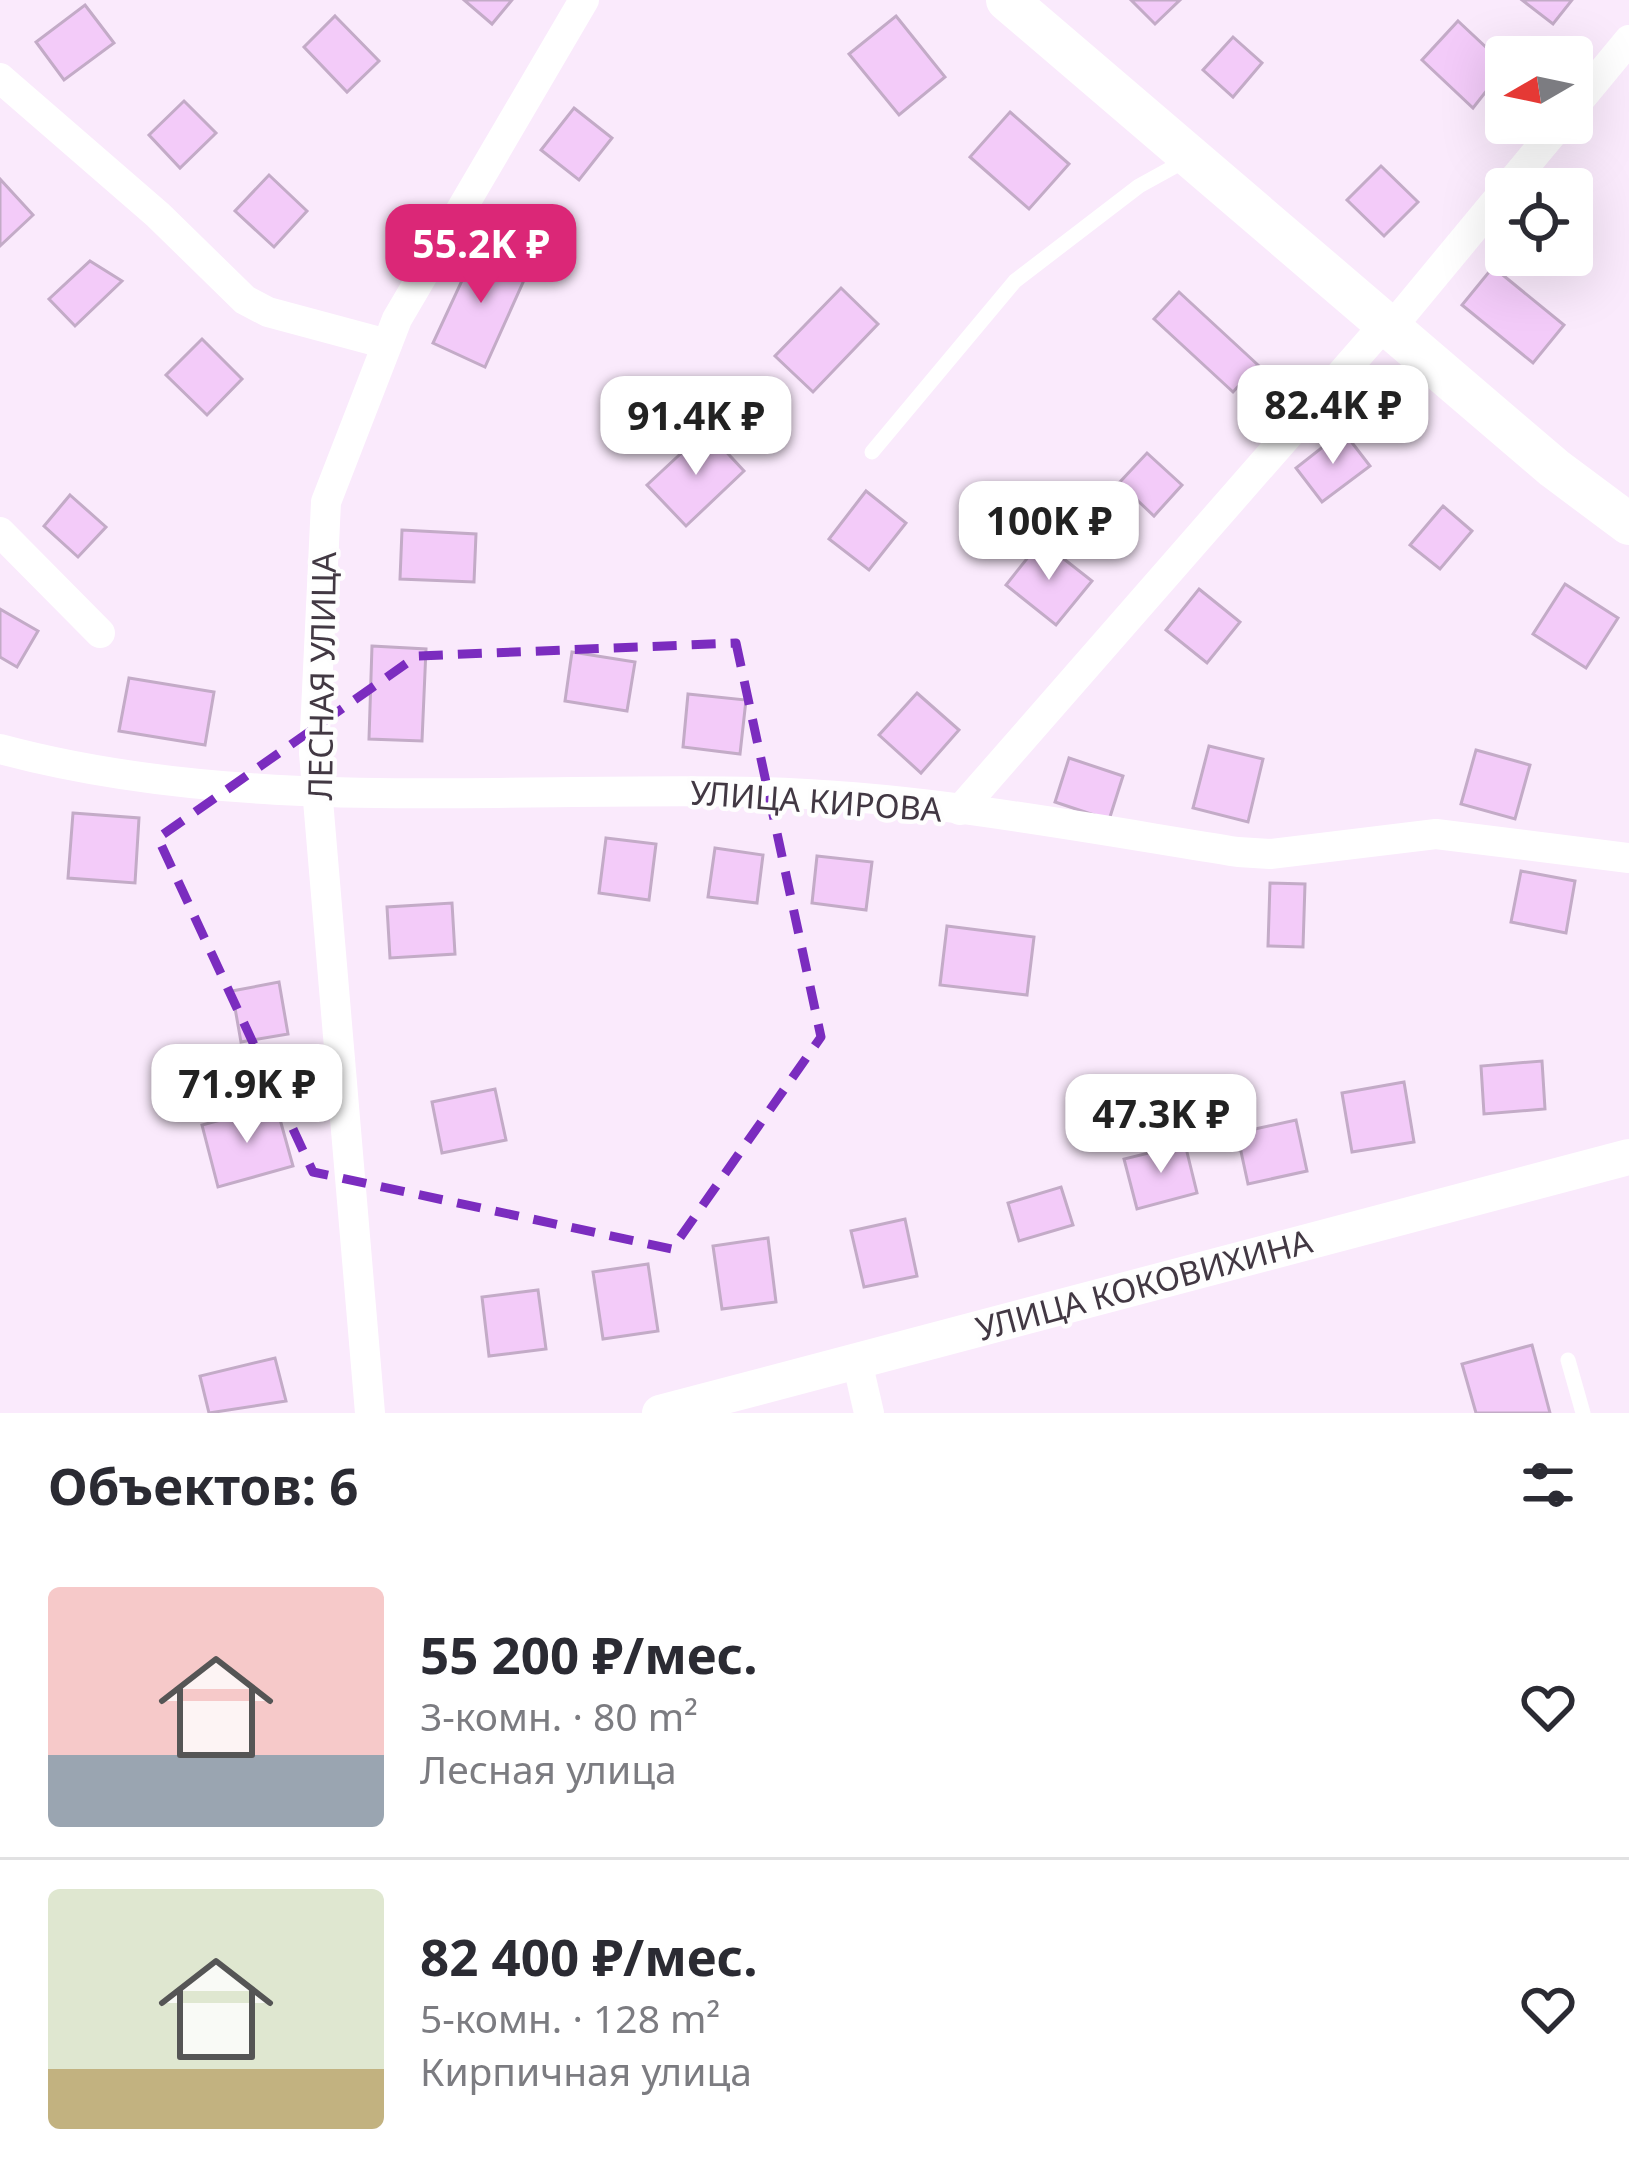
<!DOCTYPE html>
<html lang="ru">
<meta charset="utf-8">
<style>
body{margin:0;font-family:"Noto Sans",sans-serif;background:#f7f7f7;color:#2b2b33;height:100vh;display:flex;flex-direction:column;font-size:45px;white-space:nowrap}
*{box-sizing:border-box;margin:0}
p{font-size:39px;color:#7c7c81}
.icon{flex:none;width:66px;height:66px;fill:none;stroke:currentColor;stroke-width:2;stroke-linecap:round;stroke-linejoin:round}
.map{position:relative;height:1413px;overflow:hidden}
.panel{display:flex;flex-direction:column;background:#fff;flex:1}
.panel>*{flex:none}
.needle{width:78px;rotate:261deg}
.controls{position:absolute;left:1485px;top:36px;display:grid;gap:24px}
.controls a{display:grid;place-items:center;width:108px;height:108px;border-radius:12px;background:#fff;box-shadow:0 12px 48px #0002;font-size:60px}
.price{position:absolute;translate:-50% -102px;padding:0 27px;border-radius:24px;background:#fff;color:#222;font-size:39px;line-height:78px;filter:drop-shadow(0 3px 6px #0008)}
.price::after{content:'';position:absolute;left:50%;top:72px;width:36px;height:27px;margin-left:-18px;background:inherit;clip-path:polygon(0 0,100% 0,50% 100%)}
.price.current{background:#db2777;color:#fff}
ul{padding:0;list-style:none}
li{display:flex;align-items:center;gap:36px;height:300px;padding:0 48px}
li+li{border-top:3px solid #e1e1e2}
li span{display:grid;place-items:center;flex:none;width:336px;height:240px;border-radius:12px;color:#555}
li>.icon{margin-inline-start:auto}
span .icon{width:144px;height:144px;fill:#fffc;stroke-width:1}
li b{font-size:51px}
h2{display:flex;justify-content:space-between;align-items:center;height:144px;padding:0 48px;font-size:51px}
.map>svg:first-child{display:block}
.building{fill:#f3cbf9;stroke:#c3abc7;stroke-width:3}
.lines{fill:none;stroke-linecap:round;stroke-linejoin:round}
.service{stroke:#fff;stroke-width:15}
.minor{stroke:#fff;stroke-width:30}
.tertiary{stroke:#fff;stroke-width:36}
.secondary{stroke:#fff;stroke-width:42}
.marked{fill:none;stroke:#7b2cbf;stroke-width:9;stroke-dasharray:24 15;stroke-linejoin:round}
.labels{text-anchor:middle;stroke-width:9;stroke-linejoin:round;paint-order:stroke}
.street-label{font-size:33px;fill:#423843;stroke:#fefefe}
</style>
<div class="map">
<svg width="1629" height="1413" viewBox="0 0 1629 1413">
<rect width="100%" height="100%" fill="#faeafc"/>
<g class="building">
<path d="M464,0H512L492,24Z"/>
<path d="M1131,0H1180L1155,24Z"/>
<path d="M1522,0H1572L1553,24Z"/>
<path d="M85,5L114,43L64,80L36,42Z"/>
<path d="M335,16L379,61L347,92L304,47Z"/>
<path d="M896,16L945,77L899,115L849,54Z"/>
<path d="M1458,21L1506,66L1473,108L1422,60Z"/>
<path d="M1233,37L1262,63L1233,97L1203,70Z"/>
<path d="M184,101L216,133L180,168L149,135Z"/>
<path d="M574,108L612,138L579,180L541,150Z"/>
<path d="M1010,112L1069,164L1029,209L970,157Z"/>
<path d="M1381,166L1418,202L1384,236L1347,200Z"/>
<path d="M269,175L307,211L274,247L235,211Z"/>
<path d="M0,179L33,215L0,246Z"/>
<path d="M478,246L529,269L485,367L433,343Z"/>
<path d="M90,261L122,281L75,326L49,299Z"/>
<path d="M1493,267L1564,325L1533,363L1462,305Z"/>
<path d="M841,288L878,324L813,392L775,356Z"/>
<path d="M1179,292L1258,365L1233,392L1154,319Z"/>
<path d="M202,339L242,379L207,415L166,375Z"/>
<path d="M706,430L744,471L686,526L647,485Z"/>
<path d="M1343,431L1370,466L1322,502L1296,468Z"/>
<path d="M1147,453L1182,485L1154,516L1119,483Z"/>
<path d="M866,491L906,523L869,570L829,539Z"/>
<path d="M70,495L106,527L78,557L44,526Z"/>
<path d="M1443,506L1472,531L1440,569L1410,545Z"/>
<path d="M402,530L476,534L474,582L400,579Z"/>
<path d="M1041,541L1092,581L1056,625L1006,585Z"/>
<path d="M1565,584L1618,618L1586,668L1533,634Z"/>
<path d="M1199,589L1240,622L1207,663L1166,630Z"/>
<path d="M0,609L38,631L17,667L0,657Z"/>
<path d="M372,646L426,649L422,741L369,739Z"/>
<path d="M572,652L635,662L627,711L565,701Z"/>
<path d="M129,678L214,692L205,745L119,731Z"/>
<path d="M917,693L959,730L921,773L879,735Z"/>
<path d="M688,694L746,700L740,754L683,747Z"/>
<path d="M1209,746L1263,759L1248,822L1193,808Z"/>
<path d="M1476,750L1530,765L1515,819L1461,804Z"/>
<path d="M1069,758L1123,776L1109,820L1055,802Z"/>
<path d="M73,813L139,818L135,883L68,878Z"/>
<path d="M606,838L656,844L649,900L599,893Z"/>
<path d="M715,848L763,855L757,903L708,897Z"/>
<path d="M817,856L872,862L866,910L812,903Z"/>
<path d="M1521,871L1575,881L1566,933L1511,922Z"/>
<path d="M1270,883L1305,884L1303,947L1268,946Z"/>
<path d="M452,903L455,954L390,958L387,907Z"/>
<path d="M947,926L1034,937L1027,995L940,985Z"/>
<path d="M279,982L288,1034L241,1042L232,991Z"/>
<path d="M1542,1061L1545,1109L1484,1114L1481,1066Z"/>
<path d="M1404,1082L1414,1142L1352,1152L1342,1093Z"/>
<path d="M495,1089L506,1140L442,1153L432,1102Z"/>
<path d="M276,1105L293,1166L218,1187L202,1125Z"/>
<path d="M1296,1120L1307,1171L1248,1184L1237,1133Z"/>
<path d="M1185,1144L1197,1193L1137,1209L1124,1159Z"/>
<path d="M1061,1187L1073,1225L1019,1241L1008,1203Z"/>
<path d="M905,1219L917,1276L864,1287L851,1231Z"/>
<path d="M768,1238L776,1302L722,1309L713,1246Z"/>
<path d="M648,1264L658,1331L603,1339L593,1272Z"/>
<path d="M538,1290L546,1349L489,1356L482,1297Z"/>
<path d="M1532,1345L1550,1413H1476L1462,1364Z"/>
<path d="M275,1358L286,1401L209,1413L200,1376Z"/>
</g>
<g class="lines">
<g class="service">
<path d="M872,452L1015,281L1139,186L1188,159"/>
<path d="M1568,1360L1583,1413"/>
</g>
<g class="minor">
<path d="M0,78L158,215L245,300L268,312L387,344"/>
<path d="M1572,109L1629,40"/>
<path d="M1506,189L1561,123"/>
<path d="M1391,328L1506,189"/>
<path d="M0,532L100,633"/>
<path d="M0,749C245,815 509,786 760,792C921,796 1080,827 1238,852L1270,854L1436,834L1629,858"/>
<path d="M960,810L1386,323"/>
<path d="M857,1361L869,1413"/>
<path d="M370,1413L314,753L326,502L397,319L584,0"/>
</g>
<path class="tertiary" d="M660,1413L1629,1157"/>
<path class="secondary" d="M1007,0L1554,468L1629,524"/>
</g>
<path class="marked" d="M736,643L821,1037L672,1249L313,1172L158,838L417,656Z"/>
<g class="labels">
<g class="street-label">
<text transform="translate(322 676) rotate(-89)" y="12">ЛЕСНАЯ УЛИЦА</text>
<text transform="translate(816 801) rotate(4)" y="12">УЛИЦА КИРОВА</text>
<text transform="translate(1144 1285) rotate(-15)" y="12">УЛИЦА КОКОВИХИНА</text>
</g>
</g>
</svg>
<div class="controls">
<a><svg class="needle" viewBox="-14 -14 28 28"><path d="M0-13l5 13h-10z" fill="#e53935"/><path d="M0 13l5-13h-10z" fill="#7c7c81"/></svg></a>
<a><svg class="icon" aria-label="locate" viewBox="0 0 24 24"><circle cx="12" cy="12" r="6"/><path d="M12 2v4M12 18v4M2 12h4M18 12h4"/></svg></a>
</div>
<b class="price current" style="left:481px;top:306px">55.2K ₽</b>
<b class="price" style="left:1333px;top:467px">82.4K ₽</b>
<b class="price" style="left:696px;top:478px">91.4K ₽</b>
<b class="price" style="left:1049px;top:583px">100K ₽</b>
<b class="price" style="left:247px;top:1146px">71.9K ₽</b>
<b class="price" style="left:1161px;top:1176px">47.3K ₽</b>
</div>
<section class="panel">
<h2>Объектов: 6<svg class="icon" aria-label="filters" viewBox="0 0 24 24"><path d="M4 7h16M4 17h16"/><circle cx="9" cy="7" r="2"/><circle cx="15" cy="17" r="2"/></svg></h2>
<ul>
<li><span style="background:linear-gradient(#f6c9c9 70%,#9aa5b1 0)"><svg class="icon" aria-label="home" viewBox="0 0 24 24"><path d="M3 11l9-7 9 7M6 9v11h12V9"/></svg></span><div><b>55 200 ₽/мес.</b><p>3-комн. · 80 m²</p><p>Лесная улица</p></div><svg class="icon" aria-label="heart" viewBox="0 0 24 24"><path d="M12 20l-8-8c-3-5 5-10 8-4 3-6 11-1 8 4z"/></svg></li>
<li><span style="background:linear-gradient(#dfe7d0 75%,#c2b280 0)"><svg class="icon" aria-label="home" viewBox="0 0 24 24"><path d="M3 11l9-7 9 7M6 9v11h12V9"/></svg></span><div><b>82 400 ₽/мес.</b><p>5-комн. · 128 m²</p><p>Кирпичная улица</p></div><svg class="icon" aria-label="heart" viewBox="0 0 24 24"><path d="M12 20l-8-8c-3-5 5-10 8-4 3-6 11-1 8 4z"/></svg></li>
</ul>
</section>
